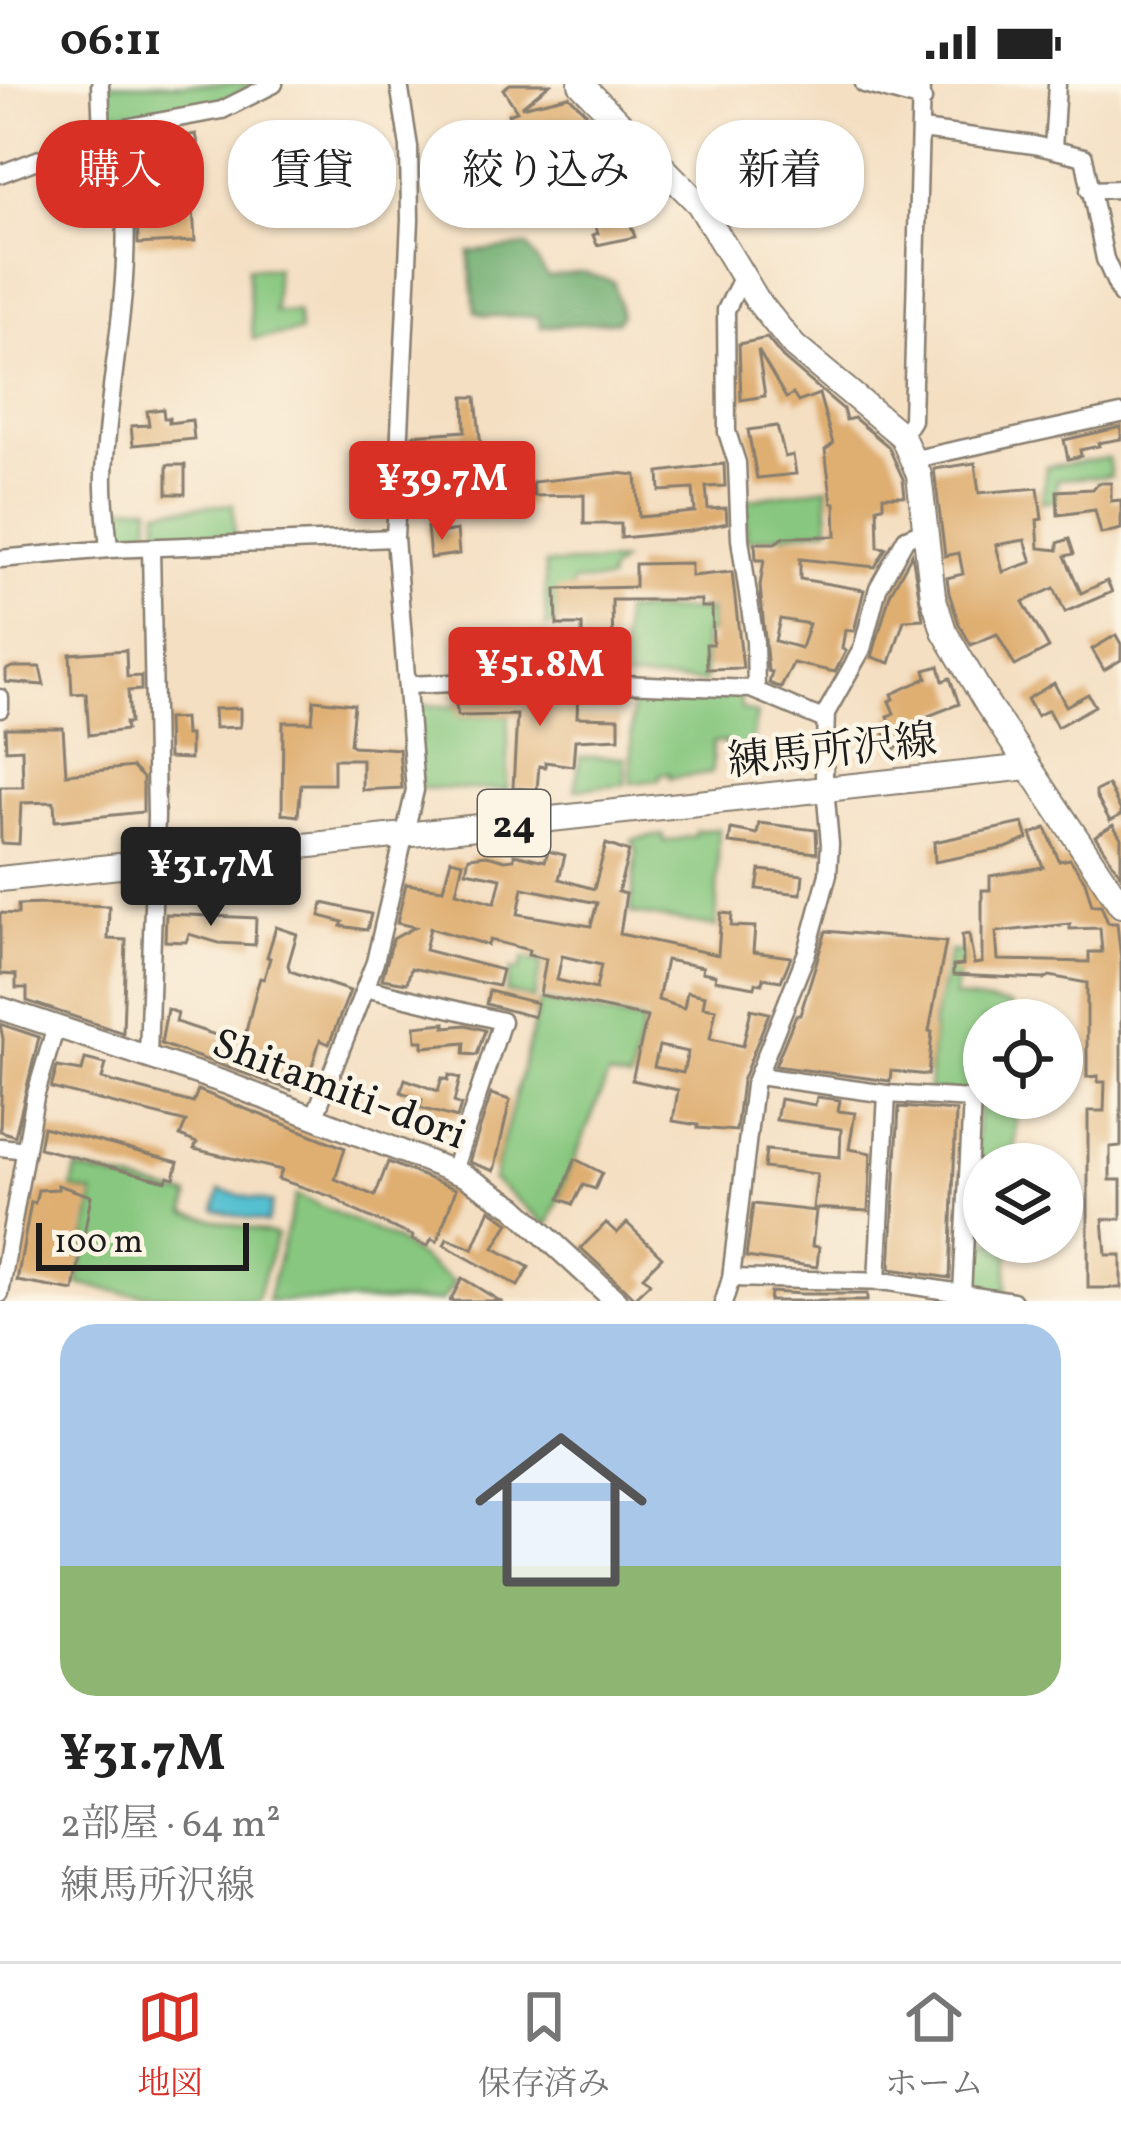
<!DOCTYPE html>
<html lang="ja">
<meta charset="utf-8">
<style>
body{margin:0;font-family:Vollkorn,"Noto Serif JP",serif;background:#f6f6f6;color:#222;height:100vh;display:flex;flex-direction:column;font-size:45px;white-space:nowrap}
*{box-sizing:border-box;margin:0}
p{font-size:39px;color:#767676}
.icon{flex:none;width:66px;height:66px;fill:none;stroke:currentColor;stroke-width:2;stroke-linecap:round;stroke-linejoin:round}
.map{position:relative;height:1217px;overflow:hidden}
.panel{display:flex;flex-direction:column;background:#fff;flex:1}
.panel>*{flex:none}
.top-card{position:absolute;left:36px;top:36px;width:1050px;height:108px;display:flex;gap:24px}
.fabs{position:absolute;left:963px;top:915px;display:grid;gap:24px}
.fabs a{display:grid;place-items:center;width:120px;height:120px;border-radius:50%;background:#fff;box-shadow:0 3px 9px #0004;font-size:60px}
.scale{position:absolute;left:36px;bottom:30px;width:213px;box-sizing:border-box;padding-left:12px;border:6px solid #1c1c1c;border-top:0;font-size:33px;line-height:42px;white-space:nowrap;color:#1c1c1c;-webkit-text-stroke:9px #fcf5e5;paint-order:stroke}
.price{position:absolute;translate:-50% -102px;padding:0 27px;border-radius:12px;background:#d93025;color:#fff;font-size:39px;line-height:78px;filter:drop-shadow(0 3px 6px #0008)}
.price::after{content:'';position:absolute;left:50%;top:72px;width:36px;height:27px;margin-left:-18px;background:inherit;clip-path:polygon(0 0,100% 0,50% 100%)}
.price.active{background:#222;color:#fff}
ul{padding:0;list-style:none}
li{display:grid;align-content:center;gap:24px;height:636px;padding:0 60px}
li+li{border-top:3px solid #e0e0e0}
li span{display:grid;place-items:center;height:372px;border-radius:36px;color:#555}
li>.icon{margin-inline-start:auto}
span .icon{width:216px;height:216px;fill:#fffc;stroke-width:1}
li b{font-size:51px}
.pill{padding:0 42px;border-radius:48px;background:#fff;box-shadow:0 3px 9px #0004;font-size:42px;line-height:108px}
.pill.active{background:#d93025;color:#fff}
.status{display:flex;justify-content:space-between;align-items:center;height:84px;padding:0 60px;background:#fff;direction:ltr}
.status svg{height:33px;fill:currentColor}
.dock{display:flex;justify-content:space-around;align-items:center;height:168px;border-top:3px solid #e0e0e0;background:#fff;font-size:33px;color:#767676}
.dock a{display:grid;justify-items:center;gap:6px}
.dock .active{color:#d93025}
.map>svg:first-child{display:block}
.green{fill:#87c77f;stroke:#52724e;stroke-width:3}
.forest{fill:#6dac6e;stroke:#446445;stroke-width:3}
.water{fill:#55c0d0;stroke:#386e76;stroke-width:3}
.building{fill:#dfaf72;fill-rule:evenodd}
.lines{fill:none;stroke-linecap:round;stroke-linejoin:round}
.minor-casing{stroke:#887e6f;stroke-width:21}
.tertiary-casing{stroke:#887e6f;stroke-width:26}
.primary-casing{stroke:#887e6f;stroke-width:28}
.minor{stroke:#fff;stroke-width:16}
.tertiary{stroke:#fff;stroke-width:21}
.primary{stroke:#fff;stroke-width:24}
.labels{text-anchor:middle;stroke-width:9;stroke-linejoin:round;paint-order:stroke}
.shield{fill:#fcf5e5;stroke:#5f5d58;stroke-width:3}
.shield-label{font-size:39px;font-weight:bold;fill:#1c1c1c}
.street-label{font-size:42px;fill:#1c1c1c;stroke:#fcf5e5}
</style>
<div class="status"><b>06:11</b><svg viewBox="0 0 49 12"><path d="M0 12V9h3v3zM5 12V6h3v6zM10 12V3h3v9zM15 12V0h3v12zM26 1h20v11H26zM47 4h2v5h-2z"/></svg></div>
<div class="map">
<svg width="1121" height="1217" viewBox="0 0 1121 1217">
<rect width="100%" height="100%" fill="#fcf5e5"/>
<filter id="ink" filterUnits="userSpaceOnUse"><feTurbulence type="fractalNoise" baseFrequency=".00833" numOctaves="2"/><feDisplacementMap in="SourceGraphic" scale="24" xChannelSelector="R" yChannelSelector="G"/><feConvolveMatrix kernelMatrix="1 2 1 2 8 2 1 2 1" color-interpolation-filters="sRGB"/></filter>
<filter id="wash" filterUnits="userSpaceOnUse"><feTurbulence type="fractalNoise" baseFrequency=".004" numOctaves="4" result="noise"/><feDisplacementMap in="SourceGraphic" scale="48" xChannelSelector="R" yChannelSelector="G"/><feGaussianBlur stdDeviation="2.7" result="paint"/><feColorMatrix in="noise" values="0 0 0 0 0 0 0 0 0 0 0 0 0 0 0 0 0 1.4 0 .05"/><feComposite in="paint" operator="in"/></filter>
<g filter="url(#wash)">
<rect width="100%" height="100%" fill="#f4dfc2"/>
<g class="green">
<path d="M107,0H255L220,20L107,38Z"/>
<path d="M247,184H276L275,228H297L300,248L253,255Z"/>
<path d="M1108,374L1111,392L1057,395L1056,417L1042,418L1046,383Z"/>
<path d="M827,403L829,444L746,456L745,416Z"/>
<path d="M233,420L235,454L158,457V426Z"/>
<path d="M114,422H150L149,458L115,457Z"/>
<path d="M621,478L609,490V497L573,498L572,505L556,508L557,541L546,542L545,480Z"/>
<path d="M710,526L711,549L704,550L705,598L621,595L623,527Z"/>
<path d="M632,609L740,612L741,625L757,630L750,666L725,664V658H713L712,689L670,694L669,689L660,690L659,696L631,699Z"/>
<path d="M413,620L458,623L459,632L509,631L507,706L419,704Z"/>
<path d="M580,673H625V700L575,705Z"/>
<path d="M719,745L716,843L631,829L637,766L632,756L663,751L664,758L694,752L695,747Z"/>
<path d="M950,867L964,869L954,913L1011,921V936H984V1014H1018L1014,1080H984V1158H1009L1006,1209L968,1203L979,1011L929,1007L933,937Z"/>
<path d="M523,874L542,878L534,915L506,908L511,885L520,886Z"/>
<path d="M540,917L643,938L630,997L608,992L548,1142L493,1096Z"/>
<path d="M76,1085L189,1112L186,1129L277,1151L256,1216L124,1209L78,1200L94,1110L72,1104Z"/>
<path d="M296,1111L394,1155L454,1199L442,1217H267Z"/>
</g>
<path class="forest" d="M527,162L548,193L583,188L614,198L621,231L617,237L541,243L538,232H485L475,227L469,168Z"/>
<path class="water" d="M220,1106L272,1119L267,1139L215,1126Z"/>
<g id="blocks">
<g class="building">
<path d="M510,0H550L521,23L569,12L604,47L577,53L572,37L514,50L508,30L517,27L503,5Z"/>
<path d="M196,50L202,79L133,91L126,63Z"/>
<path d="M192,107L195,157L138,160L137,110Z"/>
<path d="M604,115L608,133L626,127L635,153L597,161L593,151L598,149L589,119Z"/>
<path d="M767,254L783,274L843,325L846,336L854,334L888,362L903,395L905,412H883V422L877,423L878,463L886,464L875,483L800,475V495L864,506L854,547L845,546L842,565L846,567L835,588L793,579L781,604L769,599L772,588L768,587L760,502L764,476H756L755,459H775L784,453L836,452L835,419H832L825,366L833,360L819,310L798,318L793,310L786,314L758,266L765,312L741,316L739,260ZM780,535L809,540L801,564L775,557Z"/>
<path d="M464,313H476L485,405L530,402L531,421L506,423L505,414L438,421L434,366H413V351L465,347Z"/>
<path d="M163,325L164,334H169V339L192,336L194,355L133,361L131,342L149,341L147,327Z"/>
<path d="M777,342L785,373L793,371L796,390L757,394L748,346Z"/>
<path d="M1121,343V355L1098,359L1099,362L1080,366L1081,372L1068,375L1064,356Z"/>
<path d="M975,379L979,409L1038,404L1042,435L1037,436L1039,464L1058,466V459L1069,455L1074,470L1065,472L1081,509L1107,497L1112,508L1065,528L1054,504L1023,518L1049,564L1015,582L997,550L971,561L959,540L949,509L947,494L963,490L959,469L945,472L934,385ZM1025,456L1032,478L1003,488L996,461Z"/>
<path d="M724,380L725,402L706,403L708,425L726,424L727,439L690,447L621,454V440H584V411L534,412L533,398L617,389L636,391L639,433L695,428L693,405L660,407L659,388Z"/>
<rect x="167" y="381" width="18" height="29"/>
<path d="M1098,399H1111V417L1121,416V445L1101,450L1095,426L1058,431L1057,407L1093,405Z"/>
<path d="M438,442L439,449L457,446L459,470L430,474L427,443Z"/>
<path d="M912,470L923,535L904,536L890,579L872,573L890,510Z"/>
<path d="M691,479V492L732,488L743,584L707,585L706,560H713L712,523H701V516H612L613,573H582V541H557L556,505L635,503V480Z"/>
<path d="M529,548H547L548,584H527Z"/>
<path d="M1116,551L1121,560V576L1104,586L1092,565Z"/>
<path d="M126,566L127,593L141,592V606L128,607L130,639H125L126,646L89,651L86,609L72,610L70,570Z"/>
<path d="M939,582L943,597L950,594L959,620L915,637L922,654L891,666L883,645L892,642L888,632L894,629L889,617L894,615L892,610L927,594L925,586Z"/>
<path d="M12,583H40L44,601L6,598V586Z"/>
<path d="M1054,599L1066,622L1088,610L1095,622L1057,643L1048,626L1037,632L1027,615Z"/>
<path d="M519,609L578,611L577,633L619,634V654L575,656L573,682L545,678V683L539,682L537,706L513,704L517,631L458,632L454,612Z"/>
<path d="M314,616L354,620L350,660L353,662L399,665L402,704L362,706V675H334V700H301L298,732L282,730L283,638H312Z"/>
<path d="M240,624V643L215,644L214,625Z"/>
<path d="M184,634L185,651H190V675L168,674L167,635Z"/>
<path d="M5,644H63L66,690L132,683L143,694V728L55,737L54,718L21,719L19,760L1,759L0,703H23L22,665L6,666Z"/>
<path d="M1108,701L1121,727V731L1110,737L1096,712V707Z"/>
<path d="M759,739L816,746L817,769L729,759L731,745L757,750Z"/>
<path d="M1023,739L1028,755L1006,764L935,778L934,758Z"/>
<path d="M1113,741L1121,754V791L1095,752Z"/>
<path d="M1046,744L1059,777L1070,775L1085,797L1092,821H1101L1108,839H1117L1121,876V1062L1110,1063V1096H1121V1135H1103L1106,1171H1121V1204H1088V1027H1104L1105,998H1098V992L1087,993V899L1050,892L1044,895L953,891V882L963,881L962,851L969,850L974,880L982,879V806H990V792L1043,783L1031,750ZM1070,840V845L1100,844L1102,868H1089V878L998,876L996,848Z"/>
<path d="M606,760L629,768L618,808L626,810L620,850L718,871L721,829L732,830L731,842L755,843L753,868L791,873L781,897L763,894L762,900L756,899L755,903L715,896L716,891L702,888L703,883L666,876L658,916L684,924L687,908L705,912L703,923L716,925L710,955L743,962L751,925L769,929L742,997L736,1047L698,1044V1041L673,1037L678,1006L632,996L647,933L540,911L546,875L528,871L529,866L490,856L488,861L430,844L425,866L502,886L498,902L411,884L407,899L382,895L393,855L415,843L397,839L406,800L443,805L451,775L463,778L456,808L495,819L501,794L466,787L469,773L487,771L505,776L514,775V770L545,777L548,767L565,771L559,795L594,805ZM523,804L597,819L591,842L518,830ZM562,872L601,881L596,905L557,896ZM659,962L688,968L683,989L654,983Z"/>
<path d="M760,786L803,791L801,810L757,805Z"/>
<path d="M323,819L371,830L367,846L341,842L343,838L320,832Z"/>
<path d="M44,820L109,822L108,855L126,856L123,949L27,917V904H16V891L0,890V829L18,830V821Z"/>
<path d="M166,830L256,834L255,861L219,859L189,850L186,858L165,857Z"/>
<path d="M276,843L297,850L288,881L290,887L350,907L329,960L320,956L309,992L297,989L291,1006L161,960L167,925L178,929L176,938L243,960L256,907L260,894L264,895L270,874L267,873Z"/>
<path d="M826,847L946,858L929,947L932,948L928,991L891,987L890,997L775,982L796,931H800Z"/>
<path d="M489,907L537,919L534,933L486,920Z"/>
<path d="M445,939V943L466,941L485,946L477,971L464,970L465,959L423,963V957H416L415,942Z"/>
<path d="M0,940L39,953L15,1052L0,1047L3,955Z"/>
<path d="M85,975L106,980L102,995L193,1019L198,1006L345,1064L335,1095L375,1112L388,1078L456,1105L437,1158L432,1155L427,1162L412,1156L413,1152L353,1126L333,1113L278,1095L282,1086L194,1065L197,1059L180,1052L186,1038L51,1004L57,983L82,987Z"/>
<path d="M449,991L460,994L454,1018L461,1021L457,1034L420,1024L422,1016L401,1008L405,995L438,1007L442,994L448,996Z"/>
<path d="M491,1010L510,1016L494,1087L469,1078Z"/>
<path d="M817,1013L840,1016L838,1027L855,1029L849,1065L871,1069L868,1127L813,1124L817,1090L764,1084L766,1066L840,1073L841,1045L776,1036L780,1015L815,1021Z"/>
<path d="M899,1023L956,1027L950,1194L890,1185Z"/>
<path d="M43,1043L178,1078L174,1094L168,1092L166,1097L39,1064Z"/>
<path d="M575,1075L602,1089L595,1105L583,1101L573,1120L560,1115Z"/>
<path d="M58,1101L91,1112L74,1207L17,1197L31,1118L35,1119L38,1106L58,1105Z"/>
<path d="M753,1120L816,1127L812,1162L819,1163L817,1183L746,1173Z"/>
<path d="M490,1125L509,1139L494,1164L529,1183L518,1202L444,1161L447,1155L473,1165Z"/>
<path d="M606,1139L617,1149L627,1139L662,1173L643,1192L650,1199L634,1214L581,1164Z"/>
<path d="M462,1194L500,1217H450Z"/>
<path d="M770,1208L802,1210H867V1217H769Z"/>
</g>
</g>
</g>
<g filter="url(#ink)">
<use href="#blocks" fill-opacity="0" stroke="#887e6f" stroke-width="3"/>
<g class="lines">
<g class="minor-casing">
<g id="minor">
<path d="M100,0L102,51"/>
<path d="M864,0L923,16"/>
<path d="M922,46L1034,61L1084,73L1105,175L1121,211"/>
<path d="M108,49C113,69 122,91 124,112C132,206 108,297 104,390C103,415 107,440 109,465"/>
<path d="M1053,65L1057,0"/>
<path d="M0,90L119,45L222,26L274,0"/>
<path d="M1089,106L1121,105"/>
<path d="M743,192L726,226L727,348L737,379L740,455L755,558L756,606"/>
<path d="M902,352L912,336L921,0"/>
<path d="M915,375L1121,330"/>
<path d="M0,475L109,465L395,454"/>
<path d="M408,601L519,596L751,605L825,636"/>
<path d="M0,614V625"/>
<path d="M365,904L502,937L453,1087"/>
<path d="M148,972L156,732L151,464"/>
<path d="M758,992L887,1010L877,1197"/>
<path d="M887,1010L972,1015L962,1209"/>
<path d="M314,1034L375,878L415,706L395,454L410,136L409,63L399,0"/>
<path d="M0,1063L26,1066"/>
<path d="M731,1194L889,1198L1013,1217"/>
<path d="M0,1210L35,1013L56,942"/>
<path d="M724,1217L731,1194L754,1001L807,868L828,790L830,760L824,692L826,629L862,565L878,504L906,454L925,446"/>
</g>
</g>
<g class="tertiary-casing">
<path id="tertiary" d="M0,924L226,999L465,1092L514,1123L616,1217"/>
</g>
<g class="primary-casing">
<g id="primary">
<path d="M581,0L699,120L757,216L794,262L902,352L919,391L933,512L944,547L987,620L1121,821"/>
<path d="M0,795L1028,683"/>
</g>
</g>
<use href="#minor" class="minor"/>
<use href="#tertiary" class="tertiary"/>
<use href="#primary" class="primary"/>
</g>
</g>
<g class="labels">
<rect class="shield" x="478" y="706" width="72" height="66" rx="9"/>
<g class="shield-label">
<text x="514" y="753">24</text>
</g>
<g class="street-label">
<text transform="translate(832 665) rotate(-6)" y="15">練馬所沢線</text>
<text transform="translate(340 1003) rotate(21)" y="15">Shitamiti-dori</text>
</g>
</g>
</svg>
<div class="fabs">
<a><svg class="icon" aria-label="locate" viewBox="0 0 24 24"><circle cx="12" cy="12" r="6"/><path d="M12 2v4M12 18v4M2 12h4M18 12h4"/></svg></a>
<a><svg class="icon" aria-label="layers" viewBox="0 0 24 24"><path d="M12 4l9 5-9 5-9-5zM3 14l9 5 9-5"/></svg></a>
</div>
<div class="scale">100 m</div>
<b class="price" style="left:442px;top:459px">¥39.7M</b>
<b class="price" style="left:540px;top:645px">¥51.8M</b>
<b class="price active" style="left:211px;top:845px">¥31.7M</b>
<div class="top-card">
<a class="pill active">購入</a>
<a class="pill">賃貸</a>
<a class="pill">絞り込み</a>
<a class="pill">新着</a>
</div>
</div>
<section class="panel">
<ul>
<li><span style="background:linear-gradient(#a9c7e8 65%,#8fb573 0)"><svg class="icon" aria-label="home" viewBox="0 0 24 24"><path d="M3 11l9-7 9 7M6 9v11h12V9"/></svg></span><div><b>¥31.7M</b><p>2部屋 · 64 m²</p><p>練馬所沢線</p></div></li>
</ul>
</section>
<nav class="dock">
<a class="active"><svg class="icon" aria-label="map" viewBox="0 0 24 24"><path d="M3 6l6-2 6 2 6-2v14l-6 2-6-2-6 2zM9 4v14M15 6v14"/></svg>地図</a>
<a><svg class="icon" aria-label="saved" viewBox="0 0 24 24"><path d="M7 4h10v16l-5-4-5 4z"/></svg>保存済み</a>
<a><svg class="icon" aria-label="home" viewBox="0 0 24 24"><path d="M3 11l9-7 9 7M6 9v11h12V9"/></svg>ホーム</a>
</nav>
